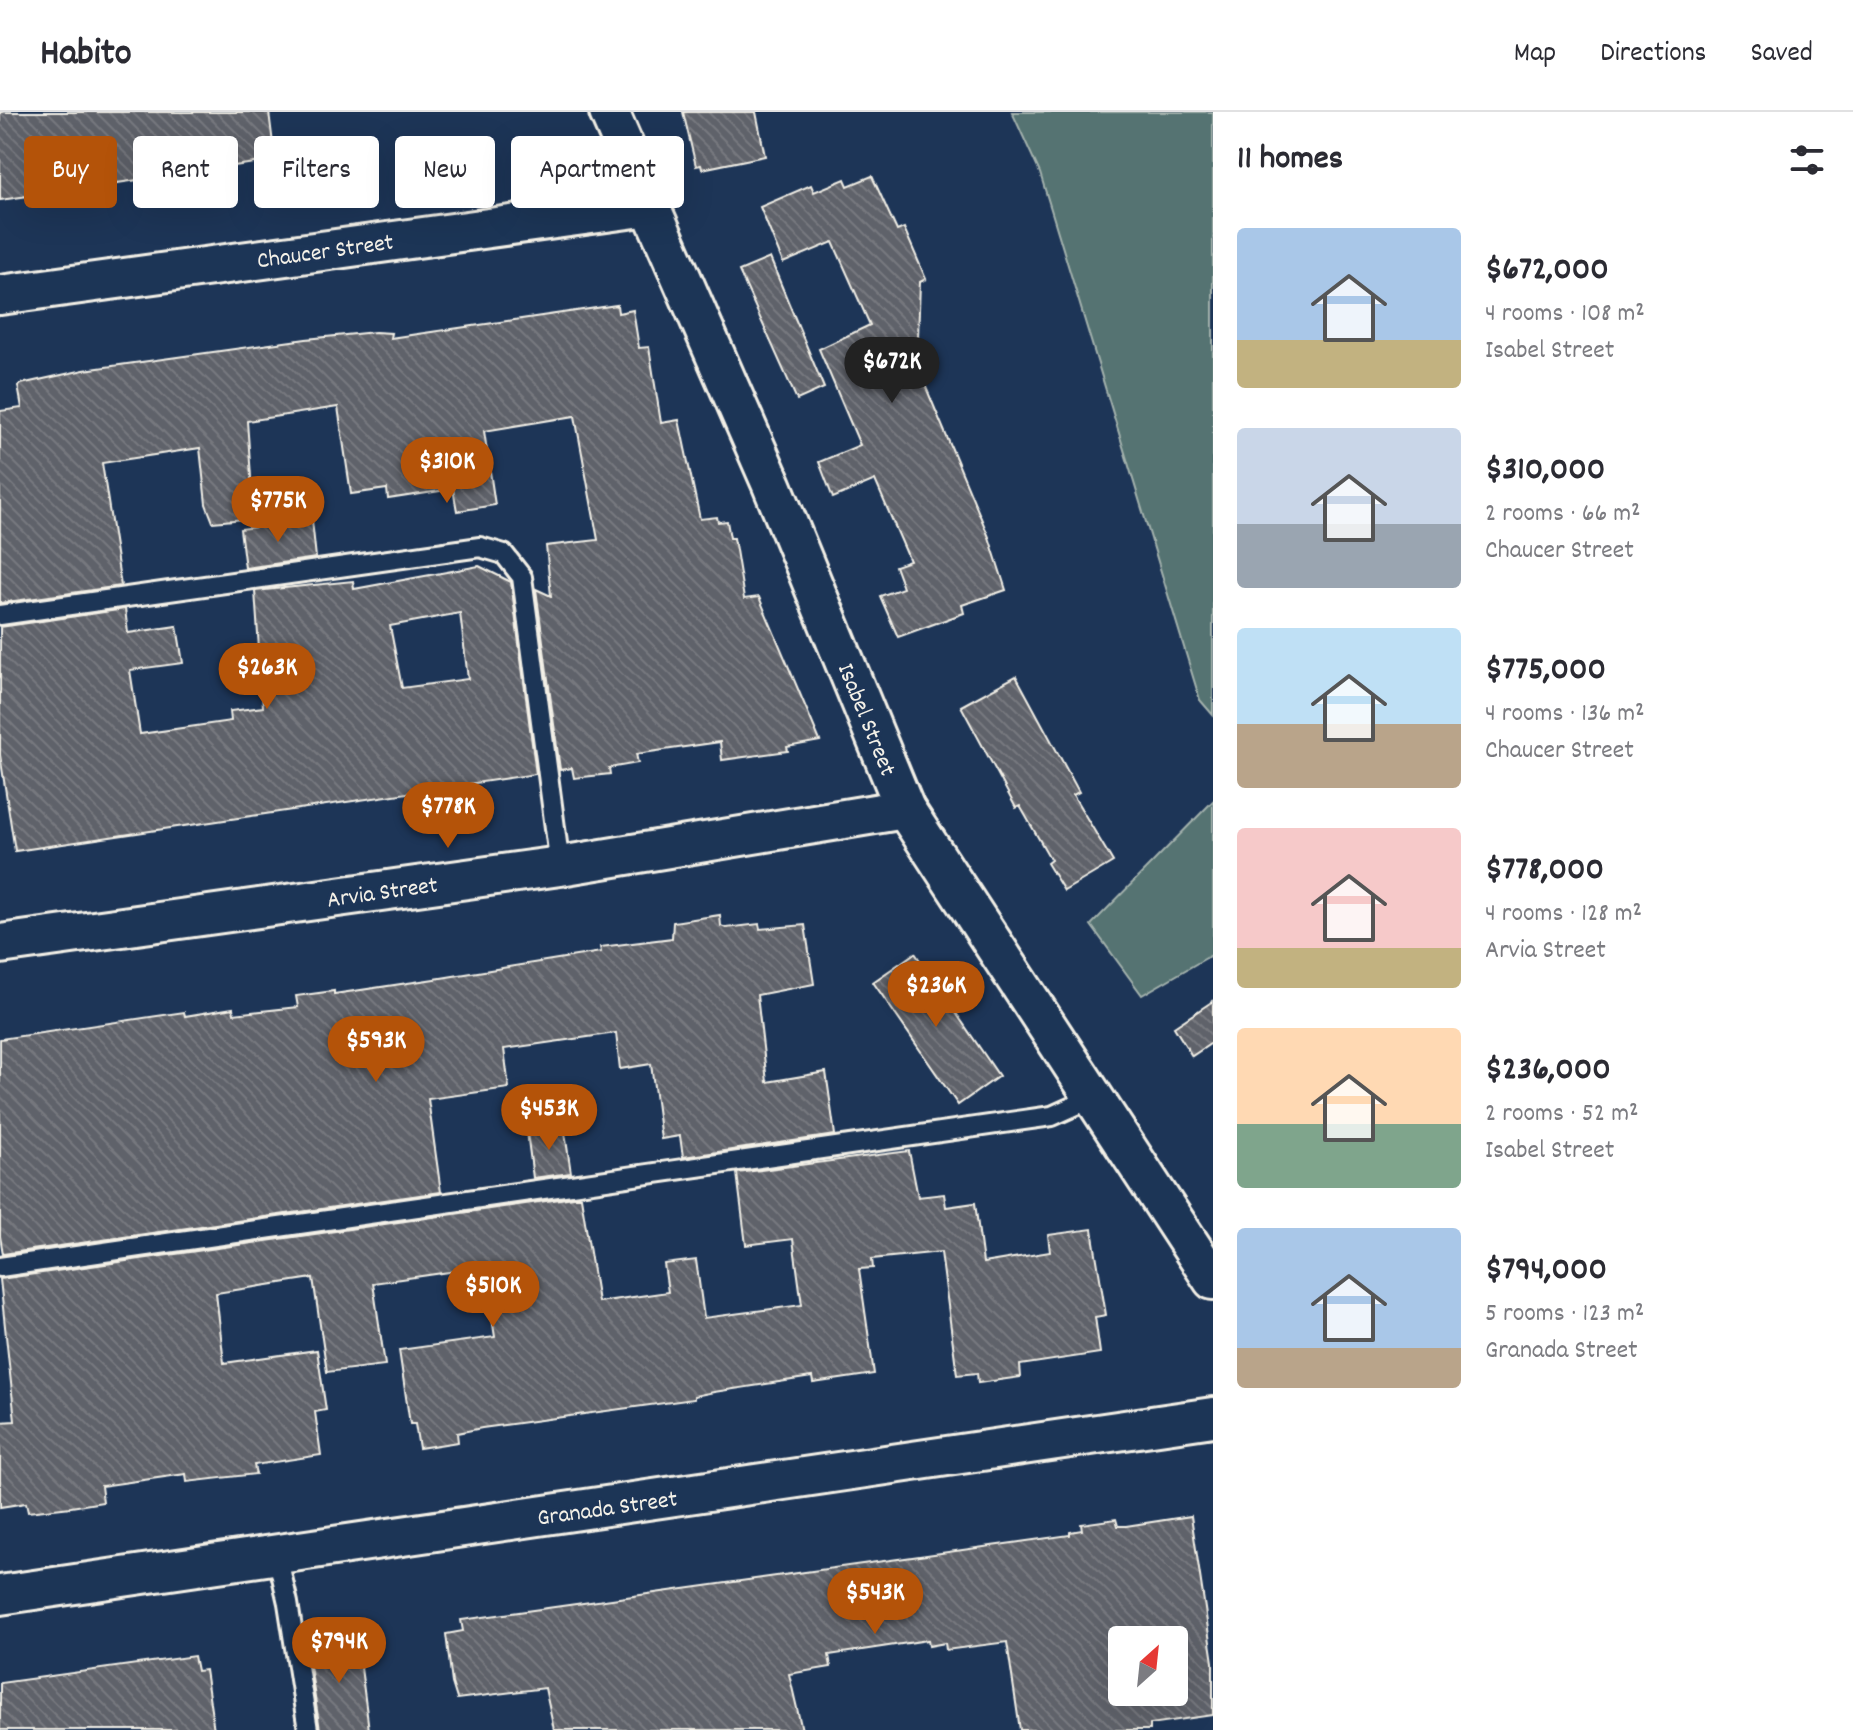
<!DOCTYPE html>
<meta charset="utf-8">
<style>
body{margin:0;font-family:Dekko,sans-serif;background:#f2f2f3;color:#2b2b33;height:100vh;display:flex;flex-direction:column;font-size:30px;white-space:nowrap}
*{box-sizing:border-box;margin:0}
p{font-size:26px;color:#7c7c81}
.icon{flex:none;width:44px;height:44px;fill:none;stroke:currentColor;stroke-width:2;stroke-linecap:round;stroke-linejoin:round}
.map{position:relative;flex:1;overflow:hidden}
.panel{display:flex;flex-direction:column;background:#fff;width:640px}
.panel>*{flex:none}
.top-card{position:absolute;left:24px;top:24px;width:760px;height:72px;display:flex;gap:16px}
.needle{width:52px;rotate:27deg}
.controls{position:absolute;left:1108px;top:1514px;display:grid;gap:16px}
.controls a{display:grid;place-items:center;width:80px;height:80px;border-radius:8px;background:#fff;box-shadow:0 8px 32px #0002;font-size:40px}
.price{position:absolute;translate:-50% -68px;padding:0 18px;border-radius:28px;background:#b45309;color:#fff;font-size:26px;line-height:52px;filter:drop-shadow(0 2px 4px #0008)}
.price::after{content:'';position:absolute;left:50%;top:48px;width:24px;height:18px;margin-left:-12px;background:inherit;clip-path:polygon(0 0,100% 0,50% 100%)}
.price.selected{background:#222;color:#fff}
ul{padding:0;list-style:none}
li{display:flex;align-items:center;gap:24px;height:200px;padding:0 24px}
li span{display:grid;place-items:center;flex:none;width:224px;height:160px;border-radius:8px;color:#555}
li>.icon{margin-inline-start:auto}
span .icon{width:96px;height:96px;fill:#fffc;stroke-width:1}
li b{font-size:34px}
h2{display:flex;justify-content:space-between;align-items:center;height:96px;padding:0 24px;font-size:34px}
.tag{padding:0 28px;border-radius:8px;background:#fff;box-shadow:0 8px 32px #0002;font-size:28px;line-height:72px}
.tag.selected{background:#b45309;color:#fff}
header{display:flex;align-items:center;gap:48px;box-sizing:border-box;height:112px;padding:0 40px;background:#fff;border-bottom:2px solid #e1e1e2}
header strong{font-size:38px}
nav{display:flex;gap:44px;margin-inline-start:auto;font-size:28px}
main{display:flex;flex:1;min-height:0}
.map>svg:first-child{display:block}
.grass{fill:#547372;stroke:#a4b2ad;stroke-width:2}
.building{fill:url(#building-back-hatch);stroke:#f4f1e8;stroke-width:2;fill-rule:evenodd}
.lines{fill:none;stroke-linecap:round;stroke-linejoin:round}
.service-casing{stroke:#f4f1e8;stroke-width:24}
.minor-casing{stroke:#f4f1e8;stroke-width:44}
.service{stroke:#1d3557;stroke-width:18}
.minor{stroke:#1d3557;stroke-width:38}
.labels{text-anchor:middle;stroke-width:6;stroke-linejoin:round;paint-order:stroke}
.street-label{font-size:24px;fill:#f4f1e8;stroke:#1d3557}
</style>
<header>
<strong>Habito</strong>
<nav><a>Map</a><a>Directions</a><a>Saved</a></nav>
</header>
<main>
<div class="map">
<svg width="1213" height="1618" viewBox="0 0 1213 1618">
<defs>
<pattern id="building-back-hatch" width="6" height="6" patternUnits="userSpaceOnUse" patternTransform="scale(2)"><rect width="6" height="6" fill="#5f626a"/><path d="M-1 5l2 2M0 0l6 6M5-1l2 2" fill="none" stroke="#77797f"/></pattern>
</defs>
<rect width="100%" height="100%" fill="#1d3557"/>
<filter id="ink" filterUnits="userSpaceOnUse"><feTurbulence type="fractalNoise" baseFrequency=".0125" numOctaves="2"/><feDisplacementMap in="SourceGraphic" scale="16" xChannelSelector="R" yChannelSelector="G"/><feConvolveMatrix kernelMatrix="1 2 1 2 8 2 1 2 1" color-interpolation-filters="sRGB"/></filter>
<g filter="url(#ink)">
<g class="grass">
<path d="M1012,0H1213V603L1200,588L1040,61Z"/>
<path d="M1213,689V842L1142,883L1091,813Z"/>
</g>
<g class="building">
<path d="M0,0H269L275,48L0,88Z"/>
<path d="M683,0H756L765,44L702,57L701,53L696,54Z"/>
<path d="M872,64L897,119L904,116L926,167L920,170L917,254L989,425L1006,478L962,493L964,501L898,525L880,484L903,476L895,454L910,449L875,368L833,386L819,350L860,333L819,237L870,213L833,130L783,151L760,95L811,73L814,80L845,67L848,74Z"/>
<path d="M770,146L824,276L797,288L739,159Z"/>
<path d="M617,193L618,201L633,198L639,236L649,235L661,311L679,308L700,407L717,405L718,410L727,409L730,426H734L744,487L759,485L820,629L787,635L788,639L722,648L720,630L636,642L638,651L609,656L610,662L574,666L572,656L560,658L536,477L551,484L546,434L598,428L575,304L484,319L495,393L457,399L453,377L388,387L387,377L351,382L338,295L247,309L254,406L213,410L206,392L200,336L102,351L121,474L0,491V299L22,296L18,274L21,272L84,258L306,227L375,220L391,221L390,226Z"/>
<path d="M312,408L316,446L245,456L240,417Z"/>
<path d="M479,454L511,470L536,662L15,739L0,643V515L125,497L128,521L177,514L183,551L130,558L140,622L231,609L230,599L263,595L255,479L353,469L354,477ZM460,501L468,567L402,576L390,514Z"/>
<path d="M1016,564L1079,680L1073,683L1113,750L1064,779L1047,751L1051,748L1020,694L1016,696L961,594Z"/>
<path d="M720,803L721,814L726,816L759,812L760,817L805,813L814,872L757,883L767,970L826,960L835,1023L683,1045L680,1024L661,1027L651,952L620,957L616,921L504,937L509,976L428,987L441,1080L3,1142L0,1124V927L184,900L185,904L233,896L234,902L298,895L296,884L334,879V882L441,866L601,840L600,835L672,826L673,810Z"/>
<path d="M915,841L999,964L958,993L873,870Z"/>
<path d="M1213,889V930L1192,944L1174,915Z"/>
<path d="M564,1014L571,1061L533,1066L527,1020Z"/>
<path d="M909,1039L918,1085L944,1082L946,1095L975,1091L983,1151L1050,1140L1048,1123L1092,1117L1106,1203L1095,1205L1100,1241L1020,1253L1021,1265L978,1271L977,1261L957,1263L941,1140L872,1147L873,1156L859,1157L874,1262L813,1271L812,1265L714,1280L694,1284V1287L482,1316L457,1321L458,1330L419,1336L415,1312H410L399,1238L495,1225L484,1155L373,1171L385,1253L327,1260L313,1166L216,1181L224,1251L317,1238L326,1298L315,1300L321,1343L254,1353L256,1362L187,1370L186,1362L101,1374L103,1390L71,1395L28,1400L26,1391L0,1395V1310L15,1309L0,1167L574,1085H581L598,1190L668,1180L664,1152L696,1148L704,1206L802,1193L793,1127L746,1133L737,1061Z"/>
<path d="M1191,1404L1213,1550V1603L1150,1612V1618H1020L1007,1530L946,1538L945,1531L929,1534L928,1528L829,1543L831,1555L789,1562L802,1618H554L545,1576L457,1587L452,1571L446,1522L463,1519L461,1508L1070,1423V1420L1082,1418L1081,1412L1116,1407L1118,1414H1126ZM1122,1528H1174V1580H1122Z"/>
<path d="M357,1524L369,1618H320L307,1534Z"/>
<path d="M194,1544L197,1559L205,1558L214,1618H0V1571Z"/>
</g>
<g class="lines">
<g class="service-casing">
<g id="service">
<path d="M0,503L480,435L504,442L522,465L560,754"/>
<path d="M0,1155L1052,1004L1092,986"/>
<path d="M277,1443L288,1491L308,1618"/>
</g>
</g>
<g class="minor-casing">
<g id="minor">
<path d="M609,0L772,373L905,697L1213,1168"/>
<path d="M0,183L650,94"/>
<path d="M0,832L560,754L905,697"/>
<path d="M0,1483L1213,1305"/>
</g>
</g>
<use href="#service" class="service"/>
<use href="#minor" class="minor"/>
</g>
</g>
<g class="labels">
<g class="street-label">
<text transform="translate(325 138) rotate(-8)" y="8">Chaucer Street</text>
<text transform="translate(868 607) rotate(68)" y="8">Isabel Street</text>
<text transform="translate(382 779) rotate(-8)" y="8">Arvia Street</text>
<text transform="translate(607 1395) rotate(-8)" y="8">Granada Street</text>
</g>
</g>
</svg>
<div class="controls">
<a><svg class="needle" viewBox="-14 -14 28 28"><path d="M0-13l5 13h-10z" fill="#e53935"/><path d="M0 13l5-13h-10z" fill="#7c7c81"/></svg></a>
</div>
<b class="price selected" style="left:892px;top:293px">$672K</b>
<b class="price" style="left:447px;top:393px">$310K</b>
<b class="price" style="left:278px;top:432px">$775K</b>
<b class="price" style="left:267px;top:599px">$263K</b>
<b class="price" style="left:448px;top:738px">$778K</b>
<b class="price" style="left:936px;top:917px">$236K</b>
<b class="price" style="left:376px;top:972px">$593K</b>
<b class="price" style="left:549px;top:1040px">$453K</b>
<b class="price" style="left:493px;top:1217px">$510K</b>
<b class="price" style="left:875px;top:1524px">$543K</b>
<b class="price" style="left:339px;top:1573px">$794K</b>
<div class="top-card">
<a class="tag selected">Buy</a>
<a class="tag">Rent</a>
<a class="tag">Filters</a>
<a class="tag">New</a>
<a class="tag">Apartment</a>
</div>
</div>
<section class="panel">
<h2>11 homes<svg class="icon" aria-label="filters" viewBox="0 0 24 24"><path d="M4 7h16M4 17h16"/><circle cx="9" cy="7" r="2"/><circle cx="15" cy="17" r="2"/></svg></h2>
<ul>
<li><span style="background:linear-gradient(#a9c7e8 70%,#c2b280 0)"><svg class="icon" aria-label="home" viewBox="0 0 24 24"><path d="M3 11l9-7 9 7M6 9v11h12V9"/></svg></span><div><b>$672,000</b><p>4 rooms · 108 m²</p><p>Isabel Street</p></div></li>
<li><span style="background:linear-gradient(#c9d6e8 60%,#9aa5b1 0)"><svg class="icon" aria-label="home" viewBox="0 0 24 24"><path d="M3 11l9-7 9 7M6 9v11h12V9"/></svg></span><div><b>$310,000</b><p>2 rooms · 66 m²</p><p>Chaucer Street</p></div></li>
<li><span style="background:linear-gradient(#bfe0f5 60%,#b9a48a 0)"><svg class="icon" aria-label="home" viewBox="0 0 24 24"><path d="M3 11l9-7 9 7M6 9v11h12V9"/></svg></span><div><b>$775,000</b><p>4 rooms · 136 m²</p><p>Chaucer Street</p></div></li>
<li><span style="background:linear-gradient(#f6c9c9 75%,#c2b280 0)"><svg class="icon" aria-label="home" viewBox="0 0 24 24"><path d="M3 11l9-7 9 7M6 9v11h12V9"/></svg></span><div><b>$778,000</b><p>4 rooms · 128 m²</p><p>Arvia Street</p></div></li>
<li><span style="background:linear-gradient(#ffd9b3 60%,#7fa58c 0)"><svg class="icon" aria-label="home" viewBox="0 0 24 24"><path d="M3 11l9-7 9 7M6 9v11h12V9"/></svg></span><div><b>$236,000</b><p>2 rooms · 52 m²</p><p>Isabel Street</p></div></li>
<li><span style="background:linear-gradient(#a9c7e8 75%,#b9a48a 0)"><svg class="icon" aria-label="home" viewBox="0 0 24 24"><path d="M3 11l9-7 9 7M6 9v11h12V9"/></svg></span><div><b>$794,000</b><p>5 rooms · 123 m²</p><p>Granada Street</p></div></li>
</ul>
</section>
</main>
